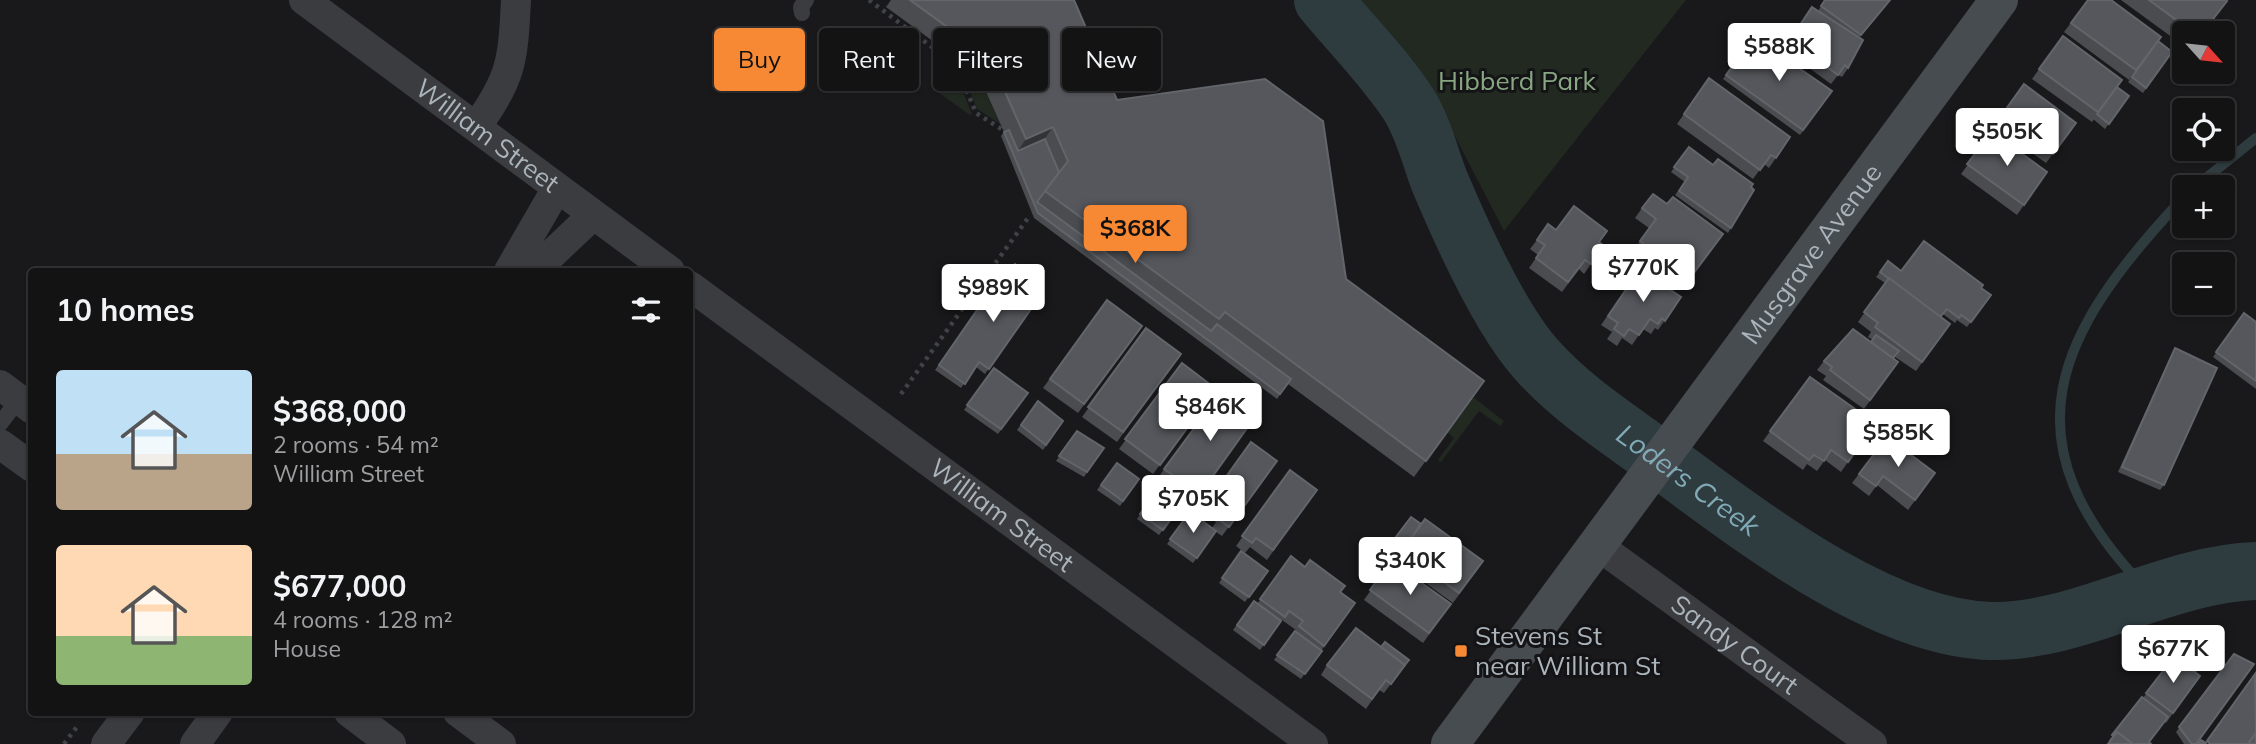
<!DOCTYPE html>
<meta charset="utf-8">
<style>
body{margin:0;font-family:Mulish,sans-serif;background:#202022;color:#f1f3f6;height:100vh;display:flex;flex-direction:column;font-size:26px;white-space:nowrap}
*{box-sizing:border-box;margin:0}
p{font-size:23px;color:#9d9ea0}
.icon{flex:none;width:38px;height:38px;fill:none;stroke:currentColor;stroke-width:2;stroke-linecap:round;stroke-linejoin:round}
.map{position:relative;flex:1;overflow:hidden}
.side{position:absolute;left:28px;top:268px;width:665px;height:448px;display:flex;flex-direction:column;background:#131314;border-radius:7px;box-shadow:0 2px 5px #0004,0 0 0 2px #323234}
.side>*{flex:none}
.hud{position:absolute;left:714px;top:28px;width:665px;height:63px;display:flex;gap:14px}
.needle{width:46px;rotate:117deg}
.tools{position:absolute;left:2172px;top:21px;display:grid;gap:14px}
.tools a{display:grid;place-items:center;width:63px;height:63px;border-radius:7px;background:#131314;box-shadow:0 2px 5px #0004,0 0 0 2px #323234;font-size:35px}
.price{position:absolute;translate:-50% -60px;padding:0 16px;border-radius:7px;background:#fff;color:#222;font-size:23px;line-height:46px;filter:drop-shadow(0 2px 4px #0008)}
.price::after{content:'';position:absolute;left:50%;top:42px;width:21px;height:16px;margin-left:-10px;background:inherit;clip-path:polygon(0 0,100% 0,50% 100%)}
.price.on{background:#f78934;color:#111}
ul{padding:0;list-style:none}
li{display:flex;align-items:center;gap:21px;height:175px;padding:0 28px}
li span{display:grid;place-items:center;flex:none;width:196px;height:140px;border-radius:7px;color:#555}
li>.icon{margin-inline-start:auto}
span .icon{width:84px;height:84px;fill:#fffc;stroke-width:1}
li b{font-size:30px}
h2{display:flex;justify-content:space-between;align-items:center;height:84px;padding:0 28px;font-size:30px}
.pill{padding:0 24px;border-radius:7px;background:#131314;box-shadow:0 2px 5px #0004,0 0 0 2px #323234;font-size:24px;line-height:63px}
.pill.on{background:#f78934;color:#111}
.map>svg:first-child{display:block}
.green{fill:#212920}
.lines{fill:none;stroke-linecap:round;stroke-linejoin:round}
.stream{stroke:#2e3c40;stroke-width:10}
.river{stroke:#2e3c40;stroke-width:58}
.path{stroke:#3f4347;stroke-width:4.5;stroke-dasharray:3.5 5;stroke-linecap:butt}
.service{stroke:#3a3c40;stroke-width:16}
.minor{stroke:#3a3c40;stroke-width:30}
.secondary{stroke:#474c50;stroke-width:38}
.wall{fill:#4a4c50}
.shaded-wall{fill:#323336}
.building{fill:#55575c;stroke:#62656a;stroke-width:2}
.poi-dot{fill:#f78934;stroke:#141416;stroke-width:2.5}
.labels{text-anchor:middle;stroke-width:6;stroke-linejoin:round;paint-order:stroke}
.park-label{font-size:26px;fill:#88a681;stroke:#141416}
.street-label{font-size:26px;fill:#abb3bb;stroke:#141416}
.poi-label{font-size:26px;fill:#abb3bb;stroke:#141416;text-anchor:start}
.water-label{font-size:28px;font-style:italic;fill:#81aab6;stroke:#141416}
</style>
<div class="map">
<svg width="2256" height="744" viewBox="0 0 2256 744">
<rect width="100%" height="100%" fill="#19191b"/>
<g class="green">
<path d="M1350,0H1686L1504,231L1434,96Z"/>
<path d="M956,57L978,74L1000,124L977,109Z"/>
<path d="M953,67L972,114L970,115L935,90Z"/>
<path d="M1473,397L1504,421L1500,426L1479,411L1441,462L1438,460L1454,438L1447,432Z"/>
</g>
<g class="lines">
<g class="stream">
<path d="M2195,187L2256,138"/>
<path d="M2149,592C2000,441 2056,333 2184,197"/>
</g>
<path class="river" id="s1" d="M1323,0C1350,33 1386,69 1409,105C1423,127 1430,156 1439,180C1460,230 1500,319 1536,359C1571,399 1619,429 1661,460C1748,524 1881,629 1992,631C2080,632 2166,574 2256,571"/>
<g class="path">
<path d="M869,0L956,65L976,113L1003,130"/>
<path d="M901,394L1028,218"/>
<path d="M64,744L79,724"/>
</g>
<g class="service">
<path d="M802,13L801,7L806,0"/>
<path d="M0,424L19,399"/>
</g>
<g class="minor">
<path id="s2" d="M304,0L670,271"/>
<path d="M476,127C512,78 513,60 516,0"/>
<path d="M509,271L557,188"/>
<path d="M534,271L593,215"/>
<path id="s3" d="M690,286L1313,744"/>
<path d="M0,385L32,409"/>
<path d="M0,444L32,467"/>
<path id="s4" d="M1597,545L1872,744"/>
<path d="M349,712L391,744"/>
<path d="M458,712L501,744"/>
<path d="M106,744L130,712"/>
<path d="M195,744L218,712"/>
</g>
<path class="secondary" id="s5" d="M1450,744L1999,0"/>
</g>
<g class="wall">
<path d="M891,0H1074L1117,100L1346,279L1484,381L1414,477L1288,384L1277,399L1034,218L1001,136L1004,132L978,74L886,7Z"/>
<path d="M1825,0H1890L1859,38L1848,68L1842,77L1838,75L1831,84L1790,54L1792,51L1785,46L1812,7L1818,11Z"/>
<path d="M2088,0L2158,41L2172,52L2143,93L2128,82L2146,57L2129,80L2064,32Z"/>
<path d="M2121,0H2225L2217,14L2203,33H2184V46Z"/>
<path d="M2063,36L2117,87L2129,96L2105,129L2093,119L2095,118L2092,122L2032,79Z"/>
<path d="M1754,37L1832,91L1800,135L1723,79Z"/>
<path d="M1709,78L1790,137L1769,168L1764,164L1753,179L1677,124Z"/>
<path d="M2024,84L2076,123L2046,163L1994,126Z"/>
<path d="M1992,132L2047,172L2017,215L1961,174Z"/>
<path d="M1689,147L1713,165L1731,228L1728,233L1675,195L1685,182L1671,172Z"/>
<path d="M1667,204L1717,243L1683,287L1634,250L1649,228L1635,218L1642,208Z"/>
<path d="M1556,230L1599,242L1604,246L1584,274L1579,269L1562,292L1529,268L1538,255L1530,249L1537,240Z"/>
<path d="M1640,269L1681,297L1658,330L1655,328L1651,334L1643,329L1632,345L1622,338L1617,346L1607,339L1612,332L1601,325Z"/>
<path d="M1901,271L1981,288L1991,295L1967,327L1957,320L1955,323L1943,314L1941,317L1950,324L1916,371L1895,357L1894,359L1898,362L1864,409L1823,380L1826,376L1817,370L1824,361L1871,342L1873,340L1868,337L1871,332L1858,322L1885,283L1876,277L1880,272Z"/>
<path d="M1002,274L1038,299L985,374L976,367L961,388L935,370Z"/>
<path d="M1107,300L1142,326L1078,413L1043,388Z"/>
<path d="M2244,313L2256,322V389L2213,357Z"/>
<path d="M1146,328L1181,354L1117,442L1082,417Z"/>
<path d="M2175,348L2164,485L2160,490L2118,472L2172,353Z"/>
<path d="M1182,363L1216,389L1153,474L1119,449Z"/>
<path d="M994,368L1028,393L998,434L964,410Z"/>
<path d="M1810,377L1872,428L1841,472L1825,460L1817,471L1807,464L1803,470L1763,441Z"/>
<path d="M1221,392L1255,417L1193,503L1157,479Z"/>
<path d="M1038,401L1063,421L1043,450L1017,430Z"/>
<path d="M1077,431L1104,448L1084,477L1056,461Z"/>
<path d="M1887,437L1935,473L1908,510L1877,485L1869,496L1852,483Z"/>
<path d="M1251,442L1277,461L1222,536L1216,532L1193,563L1167,544L1190,512L1212,528L1216,522L1201,512Z"/>
<path d="M1117,463L1139,479L1120,506L1097,490Z"/>
<path d="M1290,470L1317,490L1267,560L1250,547L1245,553L1236,546Z"/>
<path d="M1156,492L1179,508L1159,535L1137,519Z"/>
<path d="M1411,517L1483,561L1453,603L1395,561L1411,539L1396,559L1386,551Z"/>
<path d="M1241,551L1268,571L1245,602L1219,583Z"/>
<path d="M1291,556L1355,603L1301,679L1274,660L1296,630L1282,620L1260,650L1233,630L1254,601L1257,604Z"/>
<path d="M1391,561L1451,604L1423,643L1364,600Z"/>
<path d="M2192,627L2198,659L2195,673L2200,676L2166,723L2165,722L2110,741L2109,740L2143,698L2174,657L2175,658L2180,652L2176,649Z"/>
<path d="M1381,647L1409,660L1384,693L1379,690L1366,709L1321,675L1327,665Z"/>
<path d="M2234,654L2196,744H2184L2176,732Z"/>
</g>
<path class="shaded-wall" d="M1053,127L1041,144L1014,156L1026,139Z"/>
<g class="building">
<path d="M910,0H1074L1117,100L1265,79L1323,121L1346,279L1484,381L1426,461L1225,312L1219,319L1045,191L1068,161L1053,127L1026,139L990,58Z"/>
<path d="M1825,0H1890L1861,35L1821,6Z"/>
<path d="M2088,0H2111L2161,37L2136,70L2071,23Z"/>
<path d="M2149,0H2225L2227,1L2202,33H2194Z"/>
<path d="M1812,7L1863,40L1848,68L1845,65L1838,75L1797,45L1799,42L1792,37Z"/>
<path d="M2063,36L2122,80L2098,112L2039,69Z"/>
<path d="M1754,37L1832,91L1803,130L1726,75Z"/>
<path d="M2158,41L2172,52L2146,88L2132,77Z"/>
<path d="M1709,78L1790,137L1776,158L1771,155L1760,170L1684,114Z"/>
<path d="M2024,84L2076,123L2053,154L2001,116Z"/>
<path d="M2117,87L2129,96L2109,124L2097,114Z"/>
<path d="M1009,130L1018,151L1045,139L1059,172L1037,202L1211,331L1217,324L1291,379L1280,394L1038,213L1004,132Z"/>
<path d="M1992,132L2047,172L2024,205L1967,164Z"/>
<path d="M1689,147L1713,165L1718,159L1753,184L1751,187L1754,190L1731,228L1679,191L1688,177L1674,167Z"/>
<path d="M1653,194L1667,204L1673,197L1723,234L1690,278L1640,241L1656,219L1642,208Z"/>
<path d="M1574,206L1607,231L1599,242L1604,246L1591,264L1585,260L1568,282L1536,258L1545,245L1537,240L1548,224L1556,230Z"/>
<path d="M1924,241L1983,285L1981,288L1991,295L1971,322L1961,315L1959,318L1947,309L1940,317L1880,272L1888,261L1901,271Z"/>
<path d="M1015,264L1042,283L1033,295L1038,299L989,369L979,362L965,384L939,365L1002,274L1006,277Z"/>
<path d="M1640,269L1681,297L1665,321L1662,318L1658,324L1650,319L1639,335L1629,329L1624,336L1614,329L1618,323L1608,316Z"/>
<path d="M1889,278L1950,324L1922,362L1875,327L1878,323L1864,312Z"/>
<path d="M1107,300L1142,326L1084,404L1050,379Z"/>
<path d="M2244,313L2256,322V381L2216,352Z"/>
<path d="M1146,328L1181,354L1123,432L1088,407Z"/>
<path d="M1853,329L1898,362L1870,400L1830,370L1832,367L1824,361Z"/>
<path d="M1876,335L1899,351L1893,358L1871,342Z"/>
<path d="M2175,348L2217,368L2164,485L2122,467Z"/>
<path d="M1182,363L1216,389L1160,465L1125,439Z"/>
<path d="M994,368L1028,393L1001,429L967,405Z"/>
<path d="M1810,377L1865,416L1862,421L1872,428L1848,462L1831,450L1824,461L1814,455L1809,460L1770,431Z"/>
<path d="M1221,392L1255,417L1200,494L1164,469Z"/>
<path d="M1038,401L1063,421L1046,445L1021,425Z"/>
<path d="M1077,431L1104,448L1087,472L1059,456Z"/>
<path d="M1887,437L1935,473L1915,500L1883,476L1876,486L1859,474Z"/>
<path d="M1251,442L1277,461L1229,527L1218,519L1223,513L1208,502Z"/>
<path d="M1117,463L1139,479L1123,501L1101,485Z"/>
<path d="M1290,470L1317,490L1273,550L1256,538L1252,543L1242,536Z"/>
<path d="M1156,492L1179,508L1163,530L1140,514Z"/>
<path d="M1190,512L1216,531L1197,558L1170,539Z"/>
<path d="M1411,517L1421,524L1400,554L1389,546Z"/>
<path d="M1425,519L1483,561L1459,593L1402,551Z"/>
<path d="M1241,551L1268,571L1249,597L1222,578Z"/>
<path d="M1291,556L1305,567L1310,560L1345,586L1340,592L1355,603L1324,646L1299,626L1303,621L1289,611L1285,617L1260,599Z"/>
<path d="M1391,561L1451,604L1429,633L1370,590Z"/>
<path d="M1254,601L1281,621L1264,645L1237,625Z"/>
<path d="M2192,627L2211,641L2198,658L2195,673L2175,658L2184,647L2180,644Z"/>
<path d="M1356,628L1405,665L1391,684L1386,680L1372,699L1327,665Z"/>
<path d="M1295,631L1322,651L1305,674L1277,655Z"/>
<path d="M1385,642L1409,660L1401,670L1405,665L1381,647Z"/>
<path d="M2234,654L2254,664L2196,744H2192L2179,727Z"/>
<path d="M2174,657L2200,676L2173,713L2146,693Z"/>
<path d="M2255,674L2256,733L2248,744H2210L2207,741Z"/>
<path d="M2142,697L2168,717L2149,742L2151,744H2133L2117,732L2114,736L2112,735Z"/>
<path d="M2117,732L2133,744H2108Z"/>
<path d="M2256,733V744H2248Z"/>
<path d="M2201,740L2206,743L2205,744H2198Z"/>
</g>
<rect class="poi-dot" x="1454" y="644" width="14" height="14" rx="3.5"/>
<g class="labels">
<g class="park-label">
<text x="1517" y="90">Hibberd Park</text>
</g>
<g class="street-label">
<text dy="9" stroke="none"><textPath href="#s2" startOffset="228">William Street</textPath></text>
<text dy="9" stroke="none"><textPath href="#s5" startOffset="609">Musgrave Avenue</textPath></text>
<text dy="9" stroke="none"><textPath href="#s3" startOffset="387">William Street</textPath></text>
<text dy="9" stroke="none"><textPath href="#s4" startOffset="170">Sandy Court</textPath></text>
</g>
<g class="poi-label">
<text x="1475" y="645">Stevens St<tspan x="1475" dy="30">near William St</tspan></text>
</g>
<g class="water-label">
<text dy="10" stroke="none"><textPath href="#s1" startOffset="616">Loders Creek</textPath></text>
</g>
</g>
</svg>
<div class="tools">
<a><svg class="needle" viewBox="-14 -14 28 28"><path d="M0-13l5 13h-10z" fill="#e53935"/><path d="M0 13l5-13h-10z" fill="#9d9ea0"/></svg></a>
<a><svg class="icon" aria-label="locate" viewBox="0 0 24 24"><circle cx="12" cy="12" r="6"/><path d="M12 2v4M12 18v4M2 12h4M18 12h4"/></svg></a>
<a>+</a>
<a>−</a>
</div>
<b class="price" style="left:1779px;top:83px">$588K</b>
<b class="price" style="left:2007px;top:168px">$505K</b>
<b class="price on" style="left:1135px;top:265px">$368K</b>
<b class="price" style="left:1643px;top:304px">$770K</b>
<b class="price" style="left:993px;top:324px">$989K</b>
<b class="price" style="left:1210px;top:443px">$846K</b>
<b class="price" style="left:1898px;top:469px">$585K</b>
<b class="price" style="left:1193px;top:535px">$705K</b>
<b class="price" style="left:1410px;top:597px">$340K</b>
<b class="price" style="left:2173px;top:685px">$677K</b>
<div class="hud">
<a class="pill on">Buy</a>
<a class="pill">Rent</a>
<a class="pill">Filters</a>
<a class="pill">New</a>
</div>
<section class="side">
<h2>10 homes<svg class="icon" aria-label="filters" viewBox="0 0 24 24"><path d="M4 7h16M4 17h16"/><circle cx="9" cy="7" r="2"/><circle cx="15" cy="17" r="2"/></svg></h2>
<ul>
<li><span style="background:linear-gradient(#bfe0f5 60%,#b9a48a 0)"><svg class="icon" aria-label="home" viewBox="0 0 24 24"><path d="M3 11l9-7 9 7M6 9v11h12V9"/></svg></span><div><b>$368,000</b><p>2 rooms · 54 m²</p><p>William Street</p></div></li>
<li><span style="background:linear-gradient(#ffd9b3 65%,#8fb573 0)"><svg class="icon" aria-label="home" viewBox="0 0 24 24"><path d="M3 11l9-7 9 7M6 9v11h12V9"/></svg></span><div><b>$677,000</b><p>4 rooms · 128 m²</p><p>House</p></div></li>
</ul>
</section>
</div>
